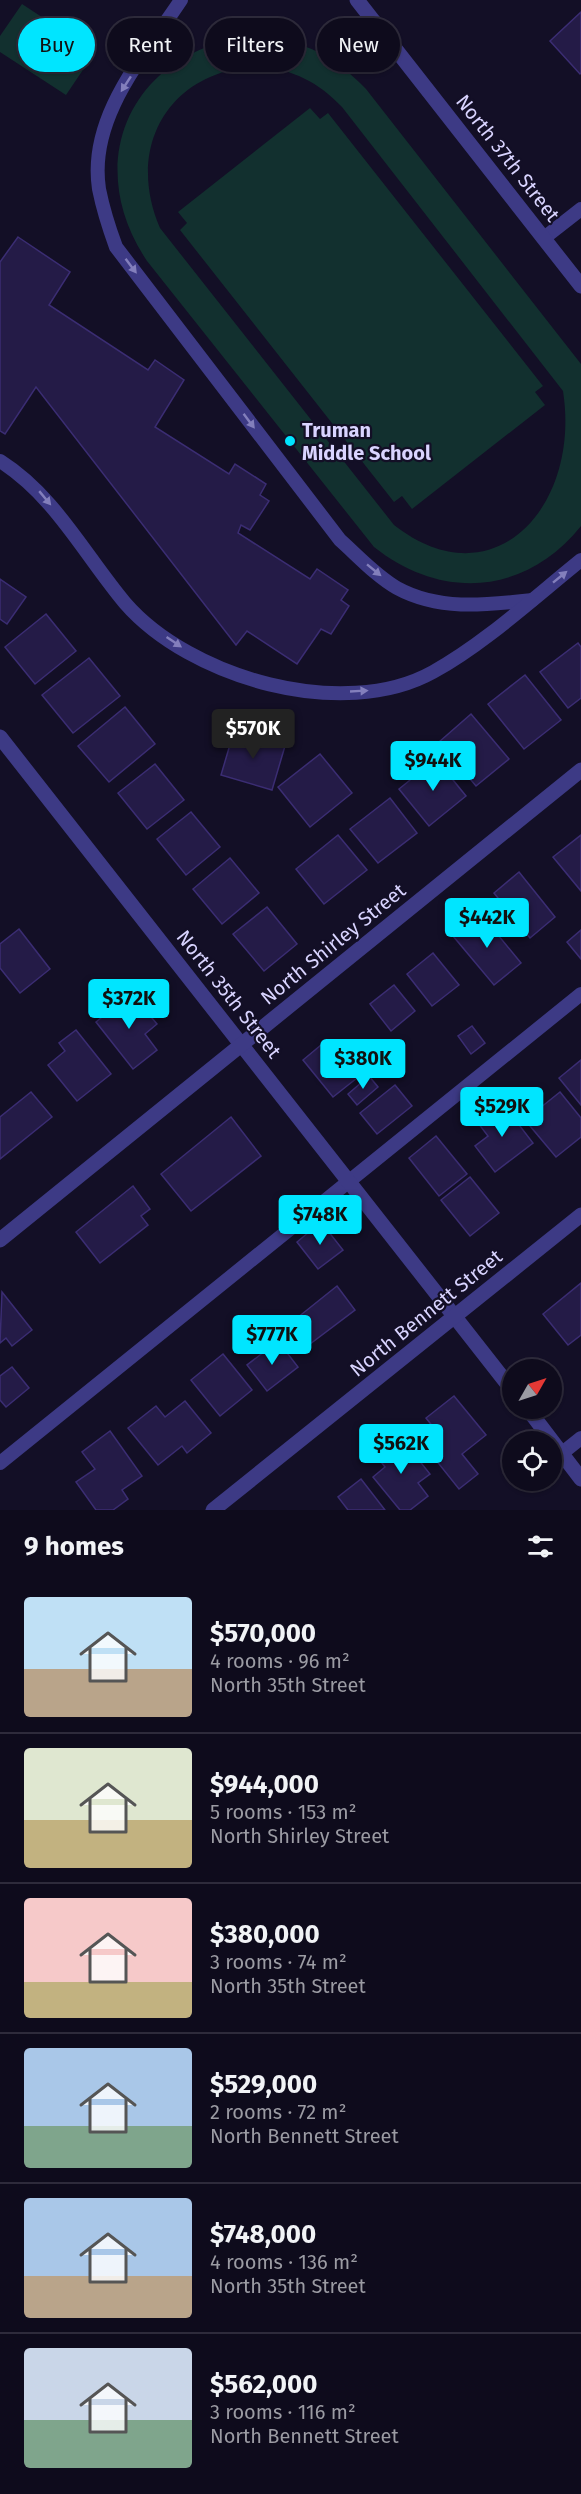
<!DOCTYPE html>
<meta charset="utf-8">
<style>
body{margin:0;font-family:"Fira Sans",sans-serif;background:#171425;color:#f1f3f6;height:100vh;display:flex;flex-direction:column;font-size:22px;white-space:nowrap}
*{box-sizing:border-box;margin:0}
p{font-size:20px;color:#9b9ba3}
.icon{flex:none;width:33px;height:33px;fill:none;stroke:currentColor;stroke-width:2;stroke-linecap:round;stroke-linejoin:round}
.map{position:relative;height:1510px;overflow:hidden}
.panel{display:flex;flex-direction:column;background:#0e0b1c;flex:1}
.panel>*{flex:none}
.guide{position:absolute;left:18px;top:18px;width:546px;height:54px;display:flex;gap:12px}
.needle{width:39px;rotate:51deg}
.tools{position:absolute;left:502px;top:1359px;display:grid;gap:12px}
.tools a{display:grid;place-items:center;width:60px;height:60px;border-radius:50%;background:#0e0b1c;box-shadow:0 2px 4px #0004,0 0 0 2px #2e2b3b;font-size:30px}
.price{position:absolute;translate:-50% -51px;padding:0 14px;border-radius:6px;background:#00e5ff;color:#111;font-size:20px;line-height:39px;filter:drop-shadow(0 2px 3px #0008)}
.price::after{content:'';position:absolute;left:50%;top:36px;width:18px;height:14px;margin-left:-9px;background:inherit;clip-path:polygon(0 0,100% 0,50% 100%)}
.price.selected{background:#222;color:#fff}
ul{padding:0;list-style:none}
li{display:flex;align-items:center;gap:18px;height:150px;padding:0 24px}
li+li{border-top:2px solid #2e2b3b}
li span{display:grid;place-items:center;flex:none;width:168px;height:120px;border-radius:6px;color:#555}
li>.icon{margin-inline-start:auto}
span .icon{width:72px;height:72px;fill:#fffc;stroke-width:1}
li b{font-size:26px}
h2{display:flex;justify-content:space-between;align-items:center;height:72px;padding:0 24px;font-size:26px}
.chip{padding:0 21px;border-radius:27px;background:#0e0b1c;box-shadow:0 2px 4px #0004,0 0 0 2px #2e2b3b;font-size:21px;line-height:54px}
.chip.selected{background:#00e5ff;color:#111}
.map>svg:first-child{display:block}
.green{fill:#12302f;fill-rule:evenodd}
.building{fill:#241b47;stroke:#3b2d73;stroke-width:1.5}
.lines{fill:none;stroke-linecap:round;stroke-linejoin:round}
.service{stroke:#3d3a85;stroke-width:14}
.minor{stroke:#3d3a85;stroke-width:15}
.tertiary{stroke:#3d3a85;stroke-width:15}
.oneway{fill:#837fbc}
.poi-dot{fill:#00e5ff;stroke:#130f26;stroke-width:2}
.labels{text-anchor:middle;stroke-width:4.5;stroke-linejoin:round;paint-order:stroke}
.street-label{font-size:20px;fill:#d9d4ff;stroke:#130f26}
.poi-label{font-size:20px;font-weight:bold;fill:#d9d4ff;stroke:#130f26;text-anchor:start}
</style>
<div class="map">
<svg width="581" height="1510" viewBox="0 0 581 1510">
<rect width="100%" height="100%" fill="#130f26"/>
<g class="green">
<path d="M22,4L95,52L66,95L0,52V36Z"/>
<path d="M260,36C306,42 333,55 366,89L581,364V526C526,595 442,601 374,547L147,261C78,158 136,44 260,36ZM259,66C294,70 318,82 342,107L563,391C581,506 494,603 394,525L160,228C125,147 169,70 259,66Z"/>
<path d="M310,108L320,119L328,113L543,386L535,392L545,405L412,509L402,496L394,502L180,230L187,223L178,212Z"/>
</g>
<g class="building">
<path d="M581,12V73L580,74L550,41Z"/>
<path d="M18,237L70,272L49,305L148,370L155,360L184,380L155,427L229,474L235,464L266,484L260,495L269,501L250,530L241,525L238,533L310,579L317,569L348,590L341,600L349,606L331,634L321,629L297,664L247,631L236,645L36,387L5,434L0,431V262Z"/>
<path d="M0,579L26,597L7,624L0,619Z"/>
<path d="M46,614L76,651L35,684L5,647Z"/>
<path d="M578,643L581,647V698L568,708L540,672Z"/>
<path d="M89,658L120,696L73,733L42,695Z"/>
<path d="M525,675L561,720L524,749L488,704Z"/>
<path d="M125,707L155,744L109,782L78,746Z"/>
<path d="M471,714L509,759L476,786L439,742Z"/>
<path d="M234,731L285,746L272,790L221,775Z"/>
<path d="M320,754L352,793L310,827L278,787Z"/>
<path d="M436,759L466,796L429,826L399,789Z"/>
<path d="M155,764L184,800L147,829L118,793Z"/>
<path d="M390,798L417,833L378,863L350,829Z"/>
<path d="M191,812L220,847L186,875L157,839Z"/>
<path d="M338,835L367,870L324,904L296,869Z"/>
<path d="M581,835V891L553,857Z"/>
<path d="M230,858L259,893L222,924L193,889Z"/>
<path d="M519,872L555,917L530,938L494,893Z"/>
<path d="M267,907L297,944L264,971L233,934Z"/>
<path d="M480,913L521,963L494,985L453,936Z"/>
<path d="M19,929L50,969L20,993L0,968V944Z"/>
<path d="M581,930V959L567,942Z"/>
<path d="M433,953L459,985L432,1006L407,974Z"/>
<path d="M394,985L415,1011L391,1031L370,1004Z"/>
<path d="M131,993L157,1024L145,1034L157,1050L133,1069L96,1022Z"/>
<path d="M472,1026L485,1043L471,1054L458,1036Z"/>
<path d="M76,1030L111,1074L77,1101L48,1065L65,1051L59,1043Z"/>
<path d="M327,1040L357,1078L333,1097L303,1060Z"/>
<path d="M581,1060V1105L559,1078Z"/>
<path d="M369,1076L378,1087L357,1105L348,1094Z"/>
<path d="M395,1085L412,1106L377,1134L360,1113Z"/>
<path d="M31,1092L52,1117L0,1159V1117Z"/>
<path d="M560,1092L581,1118V1137L556,1157L525,1120Z"/>
<path d="M503,1104L533,1143L495,1172L475,1146L488,1136L478,1123Z"/>
<path d="M231,1117L261,1156L191,1211L161,1174Z"/>
<path d="M436,1136L467,1174L439,1196L409,1158Z"/>
<path d="M470,1177L499,1213L470,1236L441,1200Z"/>
<path d="M133,1186L150,1209L141,1216L148,1225L100,1263L76,1232Z"/>
<path d="M321,1222L343,1250L318,1269L297,1242Z"/>
<path d="M581,1283V1335L568,1345L543,1314Z"/>
<path d="M337,1286L355,1310L310,1344L292,1322Z"/>
<path d="M2,1292L32,1330L12,1346L6,1338L0,1343Z"/>
<path d="M278,1341L298,1367L267,1391L247,1365Z"/>
<path d="M223,1354L252,1390L220,1416L191,1380Z"/>
<path d="M12,1367L29,1388L6,1407L0,1400V1376Z"/>
<path d="M454,1396L486,1435L462,1454L478,1474L459,1489L423,1444L438,1433L426,1418Z"/>
<path d="M185,1401L211,1433L187,1453L182,1446L158,1465L128,1428L156,1406L165,1417Z"/>
<path d="M110,1431L142,1476L122,1490L128,1499L113,1510H96L76,1482L95,1469L82,1452Z"/>
<path d="M399,1435L430,1474L418,1483L428,1496L410,1510H400L373,1477L385,1467L375,1454Z"/>
<path d="M361,1479L385,1510H348L338,1497Z"/>
</g>
<g class="lines">
<g class="service">
<path d="M181,0C144,56 88,117 99,189C103,209 109,228 116,247L340,540C358,556 376,576 397,588C439,611 486,605 532,600"/>
<path d="M544,238L581,209"/>
<path d="M0,461C55,496 84,554 125,603C190,678 343,722 433,672C484,644 535,597 581,560"/>
<path d="M561,1454L581,1438"/>
<path d="M0,1463L581,994"/>
</g>
<g class="minor">
<path d="M0,737L513,1391"/>
<path d="M0,1240L581,770"/>
<path d="M527,1408L581,1479"/>
<path d="M213,1510L581,1215"/>
</g>
<path class="tertiary" d="M357,0L581,286"/>
</g>
<defs><path id="oneway-solid" d="M-6-.8H1V-3.2L6.5 0L1 3.2V.8H-6Z" transform="scale(1.5)"/></defs>
<g class="oneway">
<use href="#oneway-solid" transform="translate(126 84) rotate(123)"/>
<use href="#oneway-solid" transform="translate(131 266) rotate(53)"/>
<use href="#oneway-solid" transform="translate(249 421) rotate(53)"/>
<use href="#oneway-solid" transform="translate(45 498) rotate(50)"/>
<use href="#oneway-solid" transform="translate(374 570) rotate(39)"/>
<use href="#oneway-solid" transform="translate(560 577) rotate(-39)"/>
<use href="#oneway-solid" transform="translate(174 642) rotate(34)"/>
<use href="#oneway-solid" transform="translate(359 691) rotate(-3)"/>
</g>
<circle class="poi-dot" cx="290" cy="441" r="6"/>
<g class="labels">
<g class="street-label">
<text transform="translate(508 158) rotate(52)" y="7">North 37th Street</text>
<text transform="translate(333 944) rotate(-39)" y="7">North Shirley Street</text>
<text transform="translate(229 994) rotate(52)" y="7">North 35th Street</text>
<text transform="translate(426 1313) rotate(-39)" y="7">North Bennett Street</text>
</g>
<g class="poi-label">
<text x="302" y="437">Truman<tspan x="302" dy="23">Middle School</tspan></text>
</g>
</g>
</svg>
<div class="tools">
<a><svg class="needle" viewBox="-14 -14 28 28"><path d="M0-13l5 13h-10z" fill="#e53935"/><path d="M0 13l5-13h-10z" fill="#9b9ba3"/></svg></a>
<a><svg class="icon" aria-label="locate" viewBox="0 0 24 24"><circle cx="12" cy="12" r="6"/><path d="M12 2v4M12 18v4M2 12h4M18 12h4"/></svg></a>
</div>
<b class="price selected" style="left:253px;top:760px">$570K</b>
<b class="price" style="left:433px;top:792px">$944K</b>
<b class="price" style="left:487px;top:949px">$442K</b>
<b class="price" style="left:129px;top:1030px">$372K</b>
<b class="price" style="left:363px;top:1090px">$380K</b>
<b class="price" style="left:502px;top:1138px">$529K</b>
<b class="price" style="left:320px;top:1246px">$748K</b>
<b class="price" style="left:272px;top:1366px">$777K</b>
<b class="price" style="left:401px;top:1475px">$562K</b>
<div class="guide">
<a class="chip selected">Buy</a>
<a class="chip">Rent</a>
<a class="chip">Filters</a>
<a class="chip">New</a>
</div>
</div>
<section class="panel">
<h2>9 homes<svg class="icon" aria-label="filters" viewBox="0 0 24 24"><path d="M4 7h16M4 17h16"/><circle cx="9" cy="7" r="2"/><circle cx="15" cy="17" r="2"/></svg></h2>
<ul>
<li><span style="background:linear-gradient(#bfe0f5 60%,#b9a48a 0)"><svg class="icon" aria-label="home" viewBox="0 0 24 24"><path d="M3 11l9-7 9 7M6 9v11h12V9"/></svg></span><div><b>$570,000</b><p>4 rooms · 96 m²</p><p>North 35th Street</p></div></li>
<li><span style="background:linear-gradient(#dfe7d0 60%,#c2b280 0)"><svg class="icon" aria-label="home" viewBox="0 0 24 24"><path d="M3 11l9-7 9 7M6 9v11h12V9"/></svg></span><div><b>$944,000</b><p>5 rooms · 153 m²</p><p>North Shirley Street</p></div></li>
<li><span style="background:linear-gradient(#f6c9c9 70%,#c2b280 0)"><svg class="icon" aria-label="home" viewBox="0 0 24 24"><path d="M3 11l9-7 9 7M6 9v11h12V9"/></svg></span><div><b>$380,000</b><p>3 rooms · 74 m²</p><p>North 35th Street</p></div></li>
<li><span style="background:linear-gradient(#a9c7e8 65%,#7fa58c 0)"><svg class="icon" aria-label="home" viewBox="0 0 24 24"><path d="M3 11l9-7 9 7M6 9v11h12V9"/></svg></span><div><b>$529,000</b><p>2 rooms · 72 m²</p><p>North Bennett Street</p></div></li>
<li><span style="background:linear-gradient(#a9c7e8 65%,#b9a48a 0)"><svg class="icon" aria-label="home" viewBox="0 0 24 24"><path d="M3 11l9-7 9 7M6 9v11h12V9"/></svg></span><div><b>$748,000</b><p>4 rooms · 136 m²</p><p>North 35th Street</p></div></li>
<li><span style="background:linear-gradient(#c9d6e8 60%,#7fa58c 0)"><svg class="icon" aria-label="home" viewBox="0 0 24 24"><path d="M3 11l9-7 9 7M6 9v11h12V9"/></svg></span><div><b>$562,000</b><p>3 rooms · 116 m²</p><p>North Bennett Street</p></div></li>
</ul>
</section>
